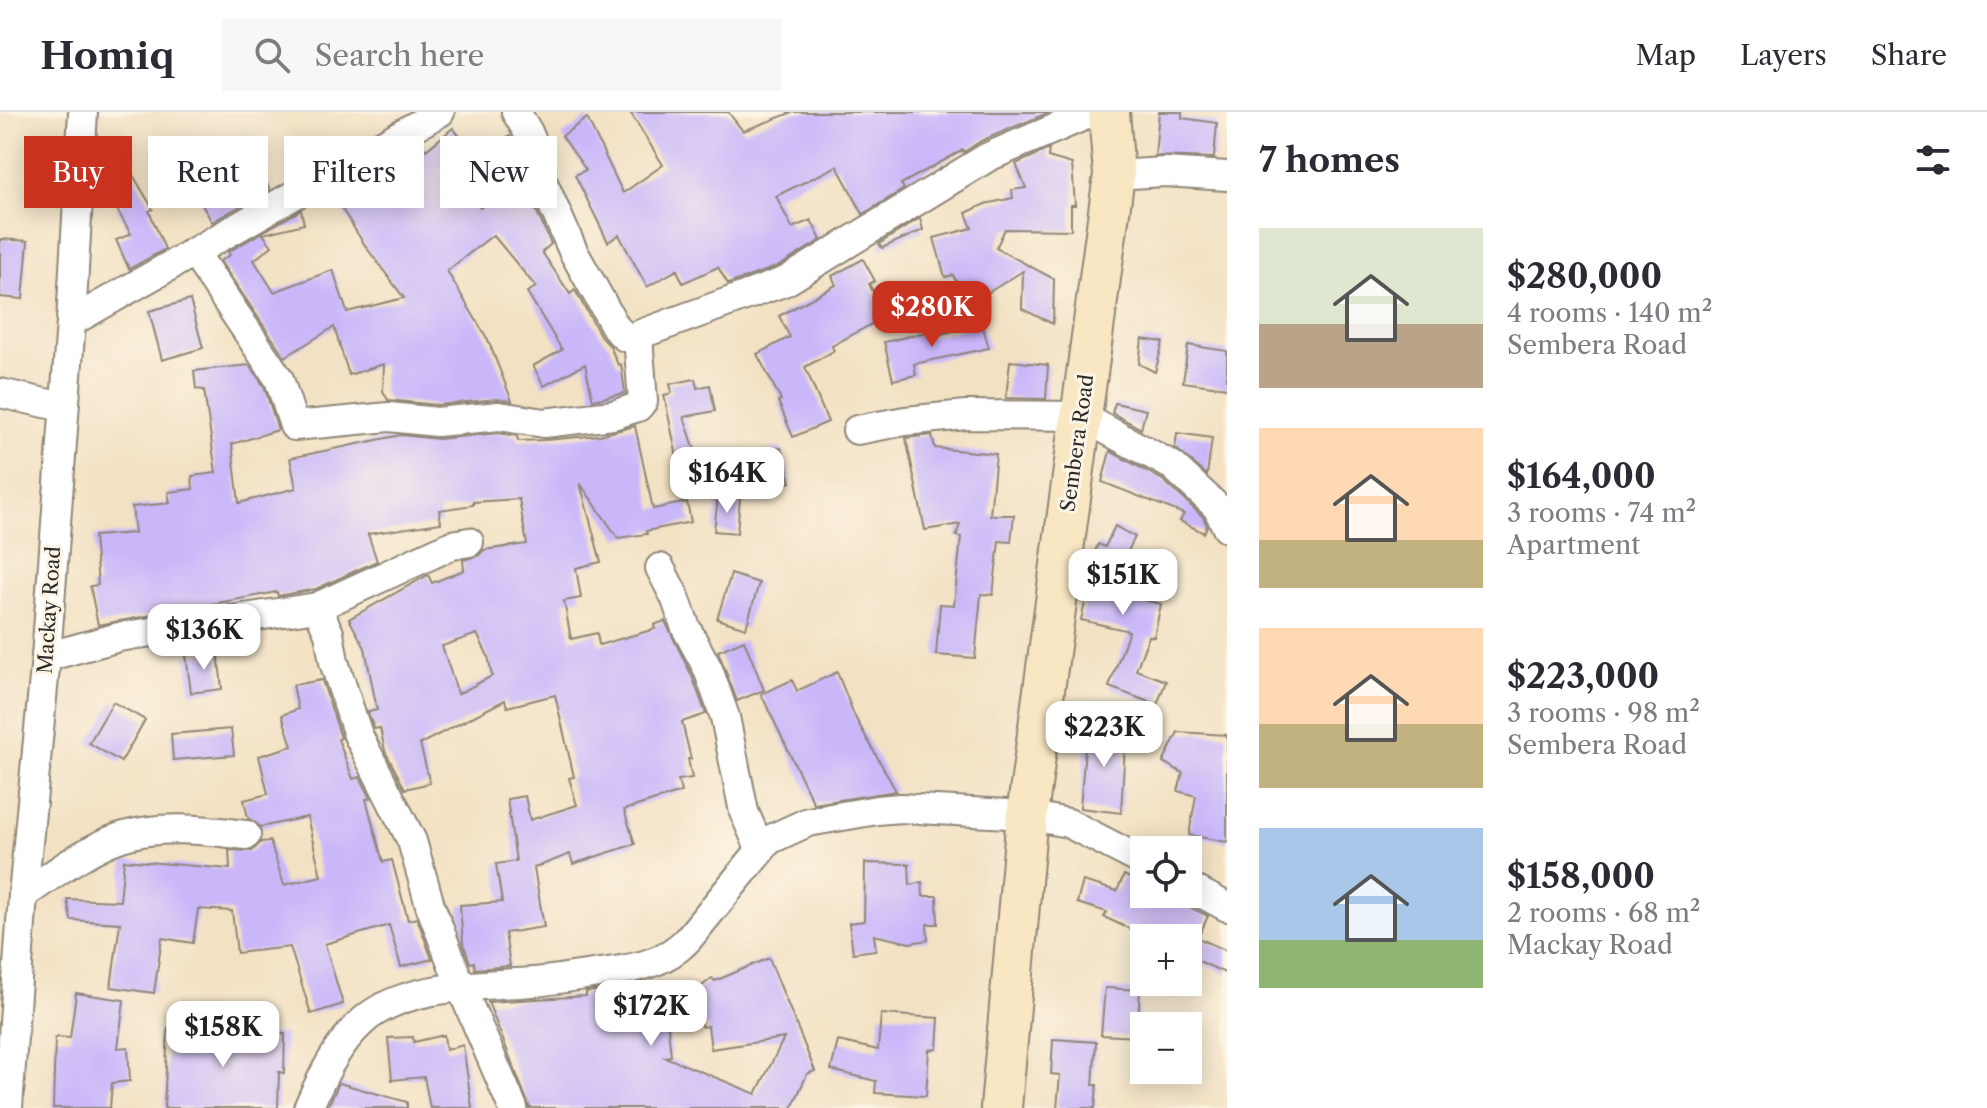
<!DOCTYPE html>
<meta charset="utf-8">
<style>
body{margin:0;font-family:"Libre Caslon Text",serif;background:#f7f7f7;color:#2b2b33;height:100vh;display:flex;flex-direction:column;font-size:30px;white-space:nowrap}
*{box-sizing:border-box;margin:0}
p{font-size:26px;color:#7c7c81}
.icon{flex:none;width:44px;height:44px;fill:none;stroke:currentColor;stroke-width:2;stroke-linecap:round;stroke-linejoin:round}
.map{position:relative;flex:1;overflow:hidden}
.drawer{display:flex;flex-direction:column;background:#fff;width:760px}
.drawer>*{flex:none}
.hud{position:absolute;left:24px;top:24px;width:760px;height:72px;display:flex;gap:16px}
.fabs{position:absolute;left:1130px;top:724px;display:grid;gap:16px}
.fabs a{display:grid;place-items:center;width:72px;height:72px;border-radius:0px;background:#fff;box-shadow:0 4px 20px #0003;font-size:40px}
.price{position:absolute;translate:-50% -68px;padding:0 18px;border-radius:16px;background:#fff;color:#222;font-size:26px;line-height:52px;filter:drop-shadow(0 2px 4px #0008)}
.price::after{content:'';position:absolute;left:50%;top:48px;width:24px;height:18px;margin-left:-12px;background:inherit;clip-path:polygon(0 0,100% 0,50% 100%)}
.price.active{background:#c8321e;color:#fff}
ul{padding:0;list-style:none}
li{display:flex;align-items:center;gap:24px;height:200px;padding:0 32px}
li span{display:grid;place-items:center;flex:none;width:224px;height:160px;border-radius:0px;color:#555}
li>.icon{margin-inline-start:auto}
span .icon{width:96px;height:96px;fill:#fffc;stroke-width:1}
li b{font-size:34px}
h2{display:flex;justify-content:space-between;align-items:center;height:96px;padding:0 32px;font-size:34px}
.tag{padding:0 28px;border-radius:0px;background:#fff;box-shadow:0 4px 20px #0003;font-size:28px;line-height:72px}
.tag.active{background:#c8321e;color:#fff}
header{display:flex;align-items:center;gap:48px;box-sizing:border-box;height:112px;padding:0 40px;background:#fff;border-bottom:2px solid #e1e1e2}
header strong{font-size:38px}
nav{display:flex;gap:44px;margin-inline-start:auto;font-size:28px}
.search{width:560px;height:72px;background:#f7f7f7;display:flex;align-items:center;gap:20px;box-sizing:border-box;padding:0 28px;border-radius:0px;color:#7c7c81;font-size:30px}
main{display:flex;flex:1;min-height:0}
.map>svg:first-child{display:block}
.building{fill:#c9b7fa;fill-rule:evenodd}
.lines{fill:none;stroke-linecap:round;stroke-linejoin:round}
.street-casing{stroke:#8f8677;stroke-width:32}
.secondary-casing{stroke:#8f8677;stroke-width:44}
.street{stroke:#fff;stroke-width:28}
.secondary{stroke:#f9e7c3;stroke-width:40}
.labels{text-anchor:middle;stroke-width:6;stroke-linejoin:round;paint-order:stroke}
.street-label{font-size:20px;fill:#2b2b2b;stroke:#fcf5e5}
</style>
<header>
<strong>Homiq</strong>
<div class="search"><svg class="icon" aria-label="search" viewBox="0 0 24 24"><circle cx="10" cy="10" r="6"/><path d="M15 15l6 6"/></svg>Search here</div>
<nav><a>Map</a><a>Layers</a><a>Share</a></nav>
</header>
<main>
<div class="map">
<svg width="1227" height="996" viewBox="0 0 1227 996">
<rect width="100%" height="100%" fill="#fcf5e5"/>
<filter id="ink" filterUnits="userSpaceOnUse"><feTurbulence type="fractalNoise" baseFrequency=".0125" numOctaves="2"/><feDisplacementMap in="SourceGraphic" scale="16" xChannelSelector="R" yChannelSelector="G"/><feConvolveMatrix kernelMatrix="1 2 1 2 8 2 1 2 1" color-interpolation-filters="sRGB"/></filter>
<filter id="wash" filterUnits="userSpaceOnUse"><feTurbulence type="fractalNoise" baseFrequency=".006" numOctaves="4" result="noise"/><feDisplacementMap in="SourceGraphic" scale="32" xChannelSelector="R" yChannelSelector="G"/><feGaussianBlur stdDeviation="1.8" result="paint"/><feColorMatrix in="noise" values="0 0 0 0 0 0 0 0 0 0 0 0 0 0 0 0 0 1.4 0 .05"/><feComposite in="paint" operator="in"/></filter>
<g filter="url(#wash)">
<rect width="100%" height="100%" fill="#f3e1c3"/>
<g id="blocks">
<g class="building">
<path d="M630,0H728L743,19L793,0H1050L981,29L964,40L963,38L901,72L904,77L863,102L837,54L776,84L792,116L811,108L821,128L779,154L728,172L718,155L683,171L677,158L647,175L619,123L608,130L575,63L586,58L562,24L587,6L623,81L663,53Z"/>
<path d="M1159,0H1182V6L1217,11L1214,46L1155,44Z"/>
<path d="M453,16L477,45L456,61L480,96L514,70L537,100L551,132L542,140L570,182L575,178L601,225L610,234L618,253L621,252L625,281L593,288L585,252L544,274L533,254L562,238L527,180L536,175L493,123L447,159L488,228L512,289L497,287L437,293L388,288L383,279L384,252L349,263L334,215L285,245L220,149L230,143L228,140L301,98L304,112L263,122L272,134L254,148L274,180L333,158L347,200L404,186L366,135L333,83L366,62L369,68L391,48L394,54L421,31L426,38Z"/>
<path d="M510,24L522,55L503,62L491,31Z"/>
<path d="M1049,37L1048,45L1072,52L1075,93H1071V118L1005,117L996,136L1054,167L1053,212L1022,197L1023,159L968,193L953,163L945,165L934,126L972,116L966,101L985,92L1013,86L1012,78L1026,76L1016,52Z"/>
<path d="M254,52L270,77L212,110L195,81Z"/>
<path d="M127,53L153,97L149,99L165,137L129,157L116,128L131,122L116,96L122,93L106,66Z"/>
<path d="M920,106L923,118L882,136L879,132Z"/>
<path d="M0,127L28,129L23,187L0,185Z"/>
<path d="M863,147L875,169L869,172L886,204L832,234L834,239L805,255L828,310L793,325L778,289L781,288L757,242L790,225L779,204L836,173L832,164Z"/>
<path d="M190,188L203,236L162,248L149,199Z"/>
<path d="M982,212L989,236L914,252L916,263L893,268L884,230L932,219L933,224Z"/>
<path d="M1142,227L1163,230L1155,260L1139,252Z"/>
<path d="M1188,233L1227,239V276L1183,270Z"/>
<path d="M1010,249L1048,253L1046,287L1006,286Z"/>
<path d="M249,253L264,274L278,318L232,332L239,391L296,376L290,346L401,323L438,327L498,321L517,324L518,329L546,328L600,323L635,314L653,397L687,390L691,410L646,419L647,422L618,426L580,371L601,450L576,456L581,486L564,489L571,527L597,521L599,533L655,517L654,513L665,509L692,564L706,602L682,610L691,647H688L692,666L678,668L681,680L624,698L635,732L573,752L570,742L534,756L544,815L505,821L510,854L475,857L474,850L470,851L463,831L460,793L502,790L496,752L516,749L507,687L525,684L530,708L577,693L569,666L574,665L555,583L507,595L505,588L420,632L430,671L405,677L385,639L380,616L374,617L368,600L377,598L365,536L349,507L428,463L432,471L464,458L463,448L479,443L484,438L527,432L519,387L473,390V393L439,398L441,411L368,422L377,449L316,477L278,484L277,480L98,513L90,474L98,473L94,424L135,421L132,395L170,391L168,380L193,377L192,364L216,361L204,278L196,277L194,259ZM477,522L488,544L492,564L458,582L442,534Z"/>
<path d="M695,267L697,276L710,273L715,299L684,305L695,338L677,345L664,283L672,281L670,272Z"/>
<path d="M1115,291L1146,298L1141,317L1112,301Z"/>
<path d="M1177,321L1212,326L1207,363L1175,336Z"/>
<path d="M932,323L935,336L996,342L990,403H1014L1011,430L999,429L993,483L981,482L975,546L936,543L940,492L954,493L961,425L956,424L960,412L925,418L906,326Z"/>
<path d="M781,336L791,370L743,384L734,348Z"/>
<path d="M1110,339L1163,368L1203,405L1207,414L1204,421L1180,409L1184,402L1102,370Z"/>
<path d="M718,384L740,386L737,421L714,419Z"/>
<path d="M1115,414L1135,425L1126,443L1130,445L1115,481L1161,492L1154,525L1149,524L1136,558L1166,569L1157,593L1109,575L1129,519L1081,508L1094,454L1090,452L1098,432L1105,435Z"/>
<path d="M731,462L759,471L746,516L717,507Z"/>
<path d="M744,528L764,578L737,589L718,539Z"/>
<path d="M218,539L222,577L191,581L186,543Z"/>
<path d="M837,560L855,605L896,679L814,692L761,582L792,568L797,579Z"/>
<path d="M322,568L341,626L338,627L353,667L360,665L371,686L366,687L383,750L392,748L408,808L417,806L432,847L401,855L389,813L325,832L343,892L311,902L290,835L237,841L232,799L198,797L193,831L162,826L154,881L111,875L120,811L71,808L67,787L120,789L124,748L230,757L229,738L252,739L261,730L270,729L284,773L321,764L307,705L261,715L248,706L244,688L268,682L259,644L292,634L282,603L298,597L293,573Z"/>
<path d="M113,590L145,608L121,650L89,631Z"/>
<path d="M1087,613L1126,616L1121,701L1080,696Z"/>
<path d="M231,617L234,643L173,648L171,622Z"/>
<path d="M1178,620L1227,623V730L1189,723L1196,684L1178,679L1183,661L1163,650Z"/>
<path d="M865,751L909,752L910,773L922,770L923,784H937L938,812H927L928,828L910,831L874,823L876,838L853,841L849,811L864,809Z"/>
<path d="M1124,763L1144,773V782H1164L1208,804L1198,826L1227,839V862L1188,844V826H1149L1104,805L1107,800L1077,791L1083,769L1117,779Z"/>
<path d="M769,846L815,959L807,962L792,996H530L488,890L586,884V880L617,876L619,911L667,906L671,944L665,945L756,982L784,926L711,937L708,914L702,915L687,886L712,866L715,869Z"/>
<path d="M1105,876L1140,878L1137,925L1101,923Z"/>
<path d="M76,881L124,888L118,936L128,935L130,969L112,971L110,996H53L55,925L70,926Z"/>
<path d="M881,902L939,906L937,937L929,938L926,984L875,981L876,969L831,958L838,929L878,938Z"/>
<path d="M168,916L285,922L284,961L279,960L278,996H164Z"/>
<path d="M444,923L446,938L463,933L472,996H430L424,965L392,968L388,926L413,925L414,930Z"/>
<path d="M1053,927L1096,930L1093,973H1097L1095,996H1057L1060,963L1051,962Z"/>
<path d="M339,971L407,990V996H327Z"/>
</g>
</g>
</g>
<g filter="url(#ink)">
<use href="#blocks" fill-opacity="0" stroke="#8f8677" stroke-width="2"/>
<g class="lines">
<g class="street-casing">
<g id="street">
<path d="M516,0L528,20L538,44L541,66L573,139L616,216L625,225L630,226L786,169L988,45L1084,4L1100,0"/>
<path d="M1114,63L1165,60L1227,64"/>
<path d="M194,140L279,267L294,314L389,305L437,310L499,304L544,311L613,303L638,295L643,289L638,225"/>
<path d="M71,210L440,0"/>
<path d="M0,281L63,295"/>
<path d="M857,318L905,309L966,303L1081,304L1173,354L1217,395L1227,416"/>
<path d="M660,456L675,485L686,516L708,557L725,605L744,700L760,736"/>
<path d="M317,495L452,433L469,430"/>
<path d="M46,545L119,525L317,495L329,521L334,550L358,623L412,729L430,793L461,875L513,996"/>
<path d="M1188,774L1227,795"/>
<path d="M23,783C54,762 86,737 121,725C160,712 206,718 246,723"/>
<path d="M8,996L23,783L46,545L71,210L83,0"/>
<path d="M308,996C322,965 337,932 363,909C404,872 482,874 533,870C555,868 578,864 600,861C633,857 665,852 688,827L769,728L808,710L877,698L900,696L1027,703L1068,711L1144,750"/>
</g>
</g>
<g class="secondary-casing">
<path id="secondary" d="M1001,996L1027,703L1114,63L1109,0"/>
</g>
<use href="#street" class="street"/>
<use href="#secondary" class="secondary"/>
</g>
</g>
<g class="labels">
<g class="street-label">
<text transform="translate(1077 331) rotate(-82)" y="7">Sembera Road</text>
<text transform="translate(49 498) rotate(-86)" y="7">Mackay Road</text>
</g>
</g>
</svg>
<div class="fabs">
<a><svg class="icon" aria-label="locate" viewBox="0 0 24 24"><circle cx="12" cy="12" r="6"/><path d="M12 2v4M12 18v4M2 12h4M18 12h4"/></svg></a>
<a>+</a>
<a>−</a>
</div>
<b class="price active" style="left:932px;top:237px">$280K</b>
<b class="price" style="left:727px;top:403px">$164K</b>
<b class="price" style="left:1123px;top:505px">$151K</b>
<b class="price" style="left:204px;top:560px">$136K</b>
<b class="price" style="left:1104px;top:657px">$223K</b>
<b class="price" style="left:651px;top:936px">$172K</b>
<b class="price" style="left:223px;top:957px">$158K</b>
<div class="hud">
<a class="tag active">Buy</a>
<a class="tag">Rent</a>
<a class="tag">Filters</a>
<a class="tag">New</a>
</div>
</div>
<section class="drawer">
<h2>7 homes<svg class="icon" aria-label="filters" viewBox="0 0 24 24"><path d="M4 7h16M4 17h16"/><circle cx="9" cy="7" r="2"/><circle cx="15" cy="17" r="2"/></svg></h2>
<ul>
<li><span style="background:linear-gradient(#dfe7d0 60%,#b9a48a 0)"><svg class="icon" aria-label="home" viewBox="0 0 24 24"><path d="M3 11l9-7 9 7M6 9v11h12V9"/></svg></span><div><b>$280,000</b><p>4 rooms · 140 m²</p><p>Sembera Road</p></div></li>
<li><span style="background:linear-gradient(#ffd9b3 70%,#c2b280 0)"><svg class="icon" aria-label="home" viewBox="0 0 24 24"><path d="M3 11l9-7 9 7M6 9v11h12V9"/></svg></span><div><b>$164,000</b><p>3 rooms · 74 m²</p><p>Apartment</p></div></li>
<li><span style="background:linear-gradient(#ffd9b3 60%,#c2b280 0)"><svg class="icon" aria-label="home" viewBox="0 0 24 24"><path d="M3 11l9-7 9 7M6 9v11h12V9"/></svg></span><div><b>$223,000</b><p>3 rooms · 98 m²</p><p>Sembera Road</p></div></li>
<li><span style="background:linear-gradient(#a9c7e8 70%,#8fb573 0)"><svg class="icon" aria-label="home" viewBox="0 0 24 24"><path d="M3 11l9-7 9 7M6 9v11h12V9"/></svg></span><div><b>$158,000</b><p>2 rooms · 68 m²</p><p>Mackay Road</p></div></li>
</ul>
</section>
</main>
